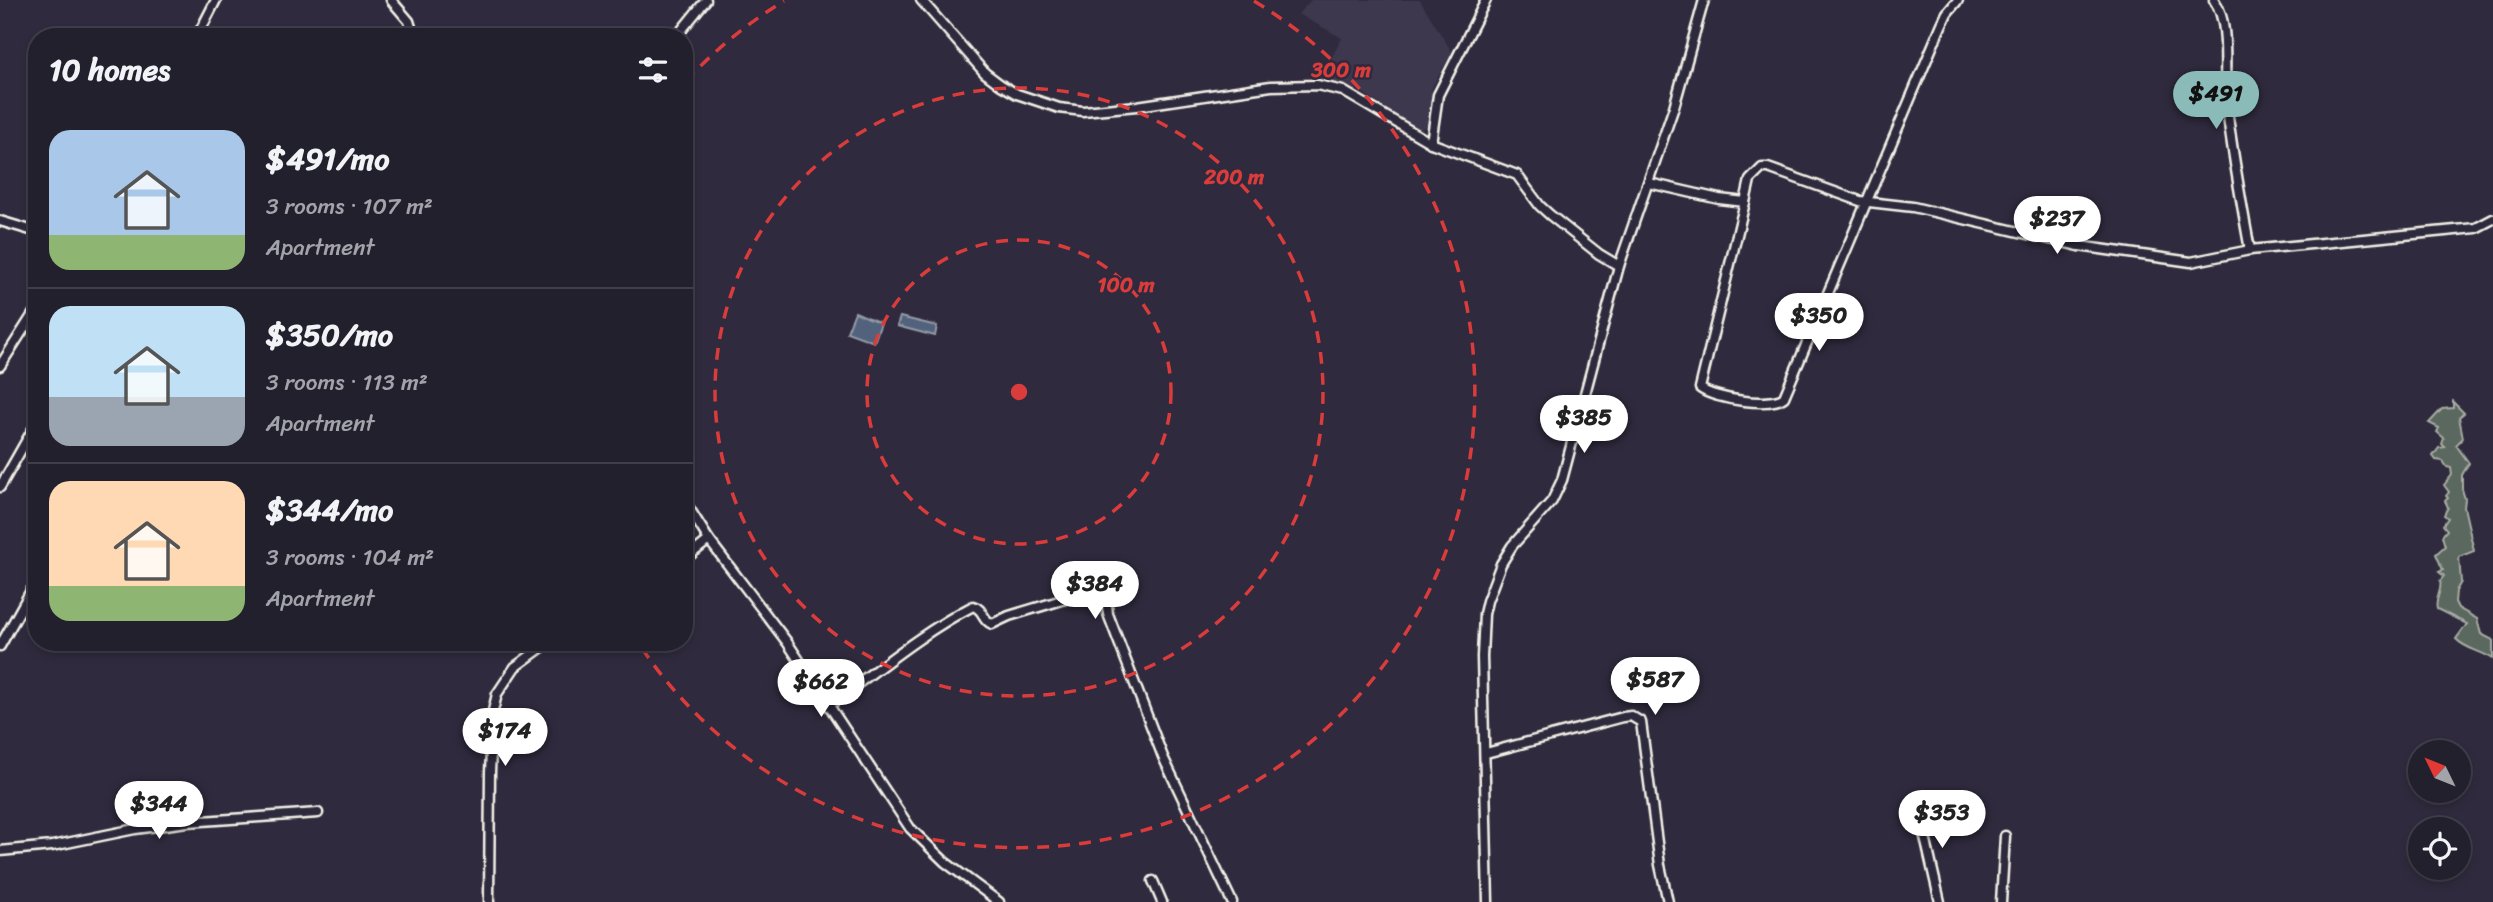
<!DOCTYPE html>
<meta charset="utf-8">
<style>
body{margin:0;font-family:Sriracha,sans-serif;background:#2b2836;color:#f1f3f6;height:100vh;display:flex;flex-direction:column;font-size:26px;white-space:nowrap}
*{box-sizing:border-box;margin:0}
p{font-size:23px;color:#a3a3aa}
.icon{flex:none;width:38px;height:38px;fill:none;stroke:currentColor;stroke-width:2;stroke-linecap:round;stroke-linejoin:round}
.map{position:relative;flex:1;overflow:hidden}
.side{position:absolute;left:28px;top:28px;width:665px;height:623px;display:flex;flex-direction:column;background:#23202e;border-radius:28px;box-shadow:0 4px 10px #0003,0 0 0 2px #403e4a}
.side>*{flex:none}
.needle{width:46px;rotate:313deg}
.tools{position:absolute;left:2408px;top:740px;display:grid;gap:14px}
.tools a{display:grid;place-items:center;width:63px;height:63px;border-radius:50%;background:#23202e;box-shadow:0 4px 10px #0003,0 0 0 2px #403e4a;font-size:35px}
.price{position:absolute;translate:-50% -60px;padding:0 16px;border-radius:24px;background:#fff;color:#222;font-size:23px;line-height:46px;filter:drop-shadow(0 2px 4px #0008)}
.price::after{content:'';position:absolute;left:50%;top:42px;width:21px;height:16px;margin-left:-10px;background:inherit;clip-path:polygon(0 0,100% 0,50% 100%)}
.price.on{background:#8bbbb9;color:#111}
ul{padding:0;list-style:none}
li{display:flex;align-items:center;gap:21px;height:175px;padding:0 21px}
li+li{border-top:2px solid #403e4a}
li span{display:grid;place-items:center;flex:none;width:196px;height:140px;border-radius:21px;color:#555}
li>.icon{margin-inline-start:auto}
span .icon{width:84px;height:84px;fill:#fffc;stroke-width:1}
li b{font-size:30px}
h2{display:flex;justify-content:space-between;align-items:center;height:84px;padding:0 21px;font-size:30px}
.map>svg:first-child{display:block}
.built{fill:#3d384e}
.green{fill:#5a685e;stroke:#a7aca3;stroke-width:2}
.water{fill:#52627c;stroke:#939ba7;stroke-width:2}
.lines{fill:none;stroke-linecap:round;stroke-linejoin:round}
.minor-casing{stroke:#f4f1e8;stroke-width:13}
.minor{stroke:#2f2a3d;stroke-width:8}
.ring{fill:none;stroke:#d93c3b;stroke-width:3.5;stroke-dasharray:12 9}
.centre{fill:#d93c3b;stroke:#2f2a3d;stroke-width:3.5}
.ring-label{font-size:21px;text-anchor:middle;font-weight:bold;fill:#d93c3b;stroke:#2f2a3d;stroke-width:5;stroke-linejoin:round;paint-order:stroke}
</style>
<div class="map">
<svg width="2493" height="902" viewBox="0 0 2493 902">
<rect width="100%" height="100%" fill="#2f2a3d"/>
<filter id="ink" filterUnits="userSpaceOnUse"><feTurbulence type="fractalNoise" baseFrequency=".0143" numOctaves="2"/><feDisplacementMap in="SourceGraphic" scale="14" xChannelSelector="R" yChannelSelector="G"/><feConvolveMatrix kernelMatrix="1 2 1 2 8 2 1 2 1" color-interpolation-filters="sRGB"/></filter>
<g filter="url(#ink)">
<path class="built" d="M1311,0H1420L1452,52L1432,87L1427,126L1418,130L1359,90L1320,79L1342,38L1298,14Z"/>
<path class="green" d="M2453,402L2464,413L2459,417L2463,438L2456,445L2469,463L2462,475V489L2465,499L2464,507L2474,551L2459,557L2461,582L2456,591L2455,602L2458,608L2477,619L2481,634L2493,640V659C2481,651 2465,649 2456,639L2467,624L2437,609C2434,599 2443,590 2440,581L2444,576L2439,572L2443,570L2436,554L2445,546L2442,536L2447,530L2443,525L2448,518L2444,515L2448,507L2445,501L2448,498L2446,496L2449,492L2444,485L2452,475L2451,468L2447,467L2443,461L2436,460L2433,456L2439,448L2445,447L2442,444L2444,438L2437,432L2439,428L2429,423L2442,409L2453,408Z"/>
<g class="water">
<path d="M855,312L881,323L874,342L847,332Z"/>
<path d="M900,317L937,326L935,336L897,326Z"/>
</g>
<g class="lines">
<g class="minor-casing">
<g id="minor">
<path d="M391,0L409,21L414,37"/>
<path d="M921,0L985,73L1001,85L1017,94L1059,108L1083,111L1137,106L1271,86L1317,85L1343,91L1431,143L1517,175L1540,206L1550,215L1599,254L1619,266"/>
<path d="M2214,0C2231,23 2223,72 2226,101C2232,151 2241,201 2250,250"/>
<path d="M197,37L216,0"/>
<path d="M676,37L706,0"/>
<path d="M1431,143L1438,95L1486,0"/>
<path d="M1649,183L1719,199L1745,202L1750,180L1762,168H1768L1860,201L1913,207L2079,246L2191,262L2250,250L2476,228L2493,219"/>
<path d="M1745,202L1700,388C1713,399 1771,408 1784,397L1941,26L1947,13L1958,0"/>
<path d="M0,221L37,232"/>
<path d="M0,366L37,308"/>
<path d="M0,487L37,422"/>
<path d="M684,500L709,540L787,642L910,828L945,862L999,902"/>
<path d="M684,560L709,540"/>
<path d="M0,646L37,580"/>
<path d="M829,705C876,671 921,633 973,606C984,609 982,620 992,624L1009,616L1102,588L1106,597L1108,614L1163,757L1232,902"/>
<path d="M1486,753L1623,717L1631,716L1641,722L1660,865L1668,902"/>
<path d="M1918,807L1940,902"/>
<path d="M0,851L52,846L135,829L187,822L318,813"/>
<path d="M1153,881L1162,902"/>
<path d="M489,902L490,772L493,711L497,694L515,667L549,642"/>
<path d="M1488,902L1482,657L1484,614L1487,601L1501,564L1512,546L1552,501L1562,480L1619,266L1674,107L1704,0"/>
<path d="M2001,902L2005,836"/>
</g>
</g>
<use href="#minor" class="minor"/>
</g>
</g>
<g class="ring">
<circle cx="1019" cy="392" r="152"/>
<circle cx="1019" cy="392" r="304"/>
<path d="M686 81A456 456 0 0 1 784 1M1254 1A456 456 0 1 1 639 644"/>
</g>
<circle cx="1019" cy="392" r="10" class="centre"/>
<g class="ring-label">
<text x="1341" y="77">300 m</text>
<text x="1234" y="184">200 m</text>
<text x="1126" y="292">100 m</text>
</g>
</svg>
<div class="tools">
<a><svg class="needle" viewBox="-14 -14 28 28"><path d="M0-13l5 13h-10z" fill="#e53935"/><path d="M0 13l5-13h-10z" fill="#a3a3aa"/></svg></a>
<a><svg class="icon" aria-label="locate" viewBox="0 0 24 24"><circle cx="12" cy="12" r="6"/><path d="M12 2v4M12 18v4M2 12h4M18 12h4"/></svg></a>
</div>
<b class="price on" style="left:2216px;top:131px">$491</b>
<b class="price" style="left:2057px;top:256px">$237</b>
<b class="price" style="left:1819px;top:353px">$350</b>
<b class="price" style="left:1584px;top:455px">$385</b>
<b class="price" style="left:1095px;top:621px">$384</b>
<b class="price" style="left:1655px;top:717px">$587</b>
<b class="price" style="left:821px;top:719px">$662</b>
<b class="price" style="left:505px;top:768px">$174</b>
<b class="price" style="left:159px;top:841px">$344</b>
<b class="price" style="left:1942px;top:850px">$353</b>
<section class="side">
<h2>10 homes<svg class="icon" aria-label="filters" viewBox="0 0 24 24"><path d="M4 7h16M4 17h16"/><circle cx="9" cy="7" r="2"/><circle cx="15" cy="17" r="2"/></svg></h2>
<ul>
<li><span style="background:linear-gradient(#a9c7e8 75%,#8fb573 0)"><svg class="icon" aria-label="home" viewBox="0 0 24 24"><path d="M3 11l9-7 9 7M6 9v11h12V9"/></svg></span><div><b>$491/mo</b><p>3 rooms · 107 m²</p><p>Apartment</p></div></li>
<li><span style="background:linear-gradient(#bfe0f5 65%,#9aa5b1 0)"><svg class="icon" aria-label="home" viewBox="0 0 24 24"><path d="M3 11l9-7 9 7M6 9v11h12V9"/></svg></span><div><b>$350/mo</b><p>3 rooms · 113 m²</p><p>Apartment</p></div></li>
<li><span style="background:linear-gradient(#ffd9b3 75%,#8fb573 0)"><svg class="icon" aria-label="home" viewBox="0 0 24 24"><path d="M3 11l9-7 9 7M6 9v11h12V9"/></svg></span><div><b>$344/mo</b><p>3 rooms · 104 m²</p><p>Apartment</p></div></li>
</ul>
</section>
</div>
